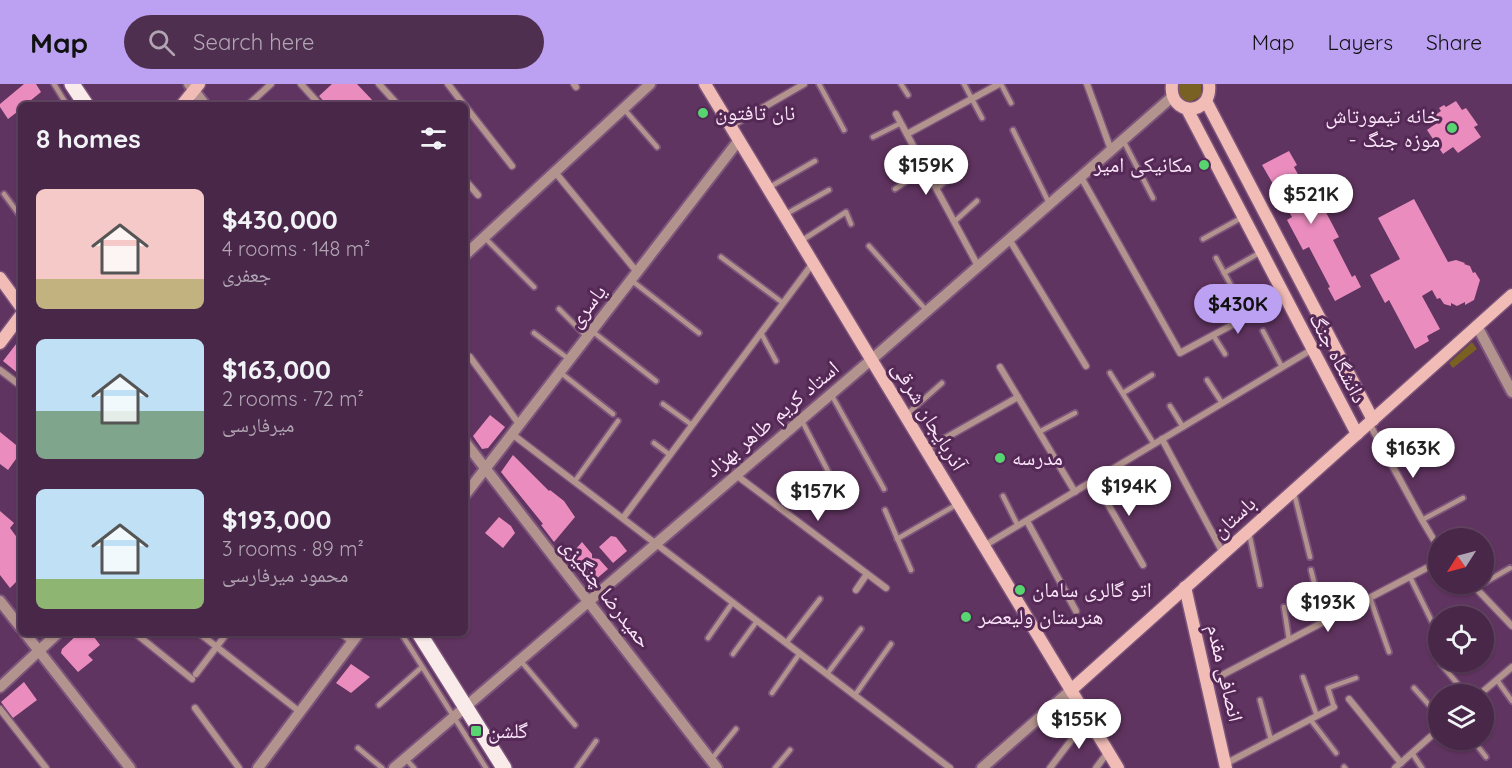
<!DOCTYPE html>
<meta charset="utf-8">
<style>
body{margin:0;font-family:Quicksand,"Noto Naskh Arabic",sans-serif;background:#4f2f4f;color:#f1f3f6;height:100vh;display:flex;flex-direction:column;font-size:22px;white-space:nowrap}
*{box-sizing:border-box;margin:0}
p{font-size:20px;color:#b1a5b4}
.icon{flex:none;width:33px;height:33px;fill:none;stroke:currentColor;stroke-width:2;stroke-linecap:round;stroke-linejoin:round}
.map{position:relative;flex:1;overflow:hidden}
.panel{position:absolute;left:18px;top:18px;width:450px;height:534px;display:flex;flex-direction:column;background:#482748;border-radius:9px;box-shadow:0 2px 4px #0004,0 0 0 2px #604460}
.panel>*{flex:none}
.needle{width:39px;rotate:234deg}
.fabs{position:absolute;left:1428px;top:444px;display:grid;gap:12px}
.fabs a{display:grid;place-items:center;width:66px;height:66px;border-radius:50%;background:#482748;box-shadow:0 2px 4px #0004,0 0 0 2px #604460;font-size:30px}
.price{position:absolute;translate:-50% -51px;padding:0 14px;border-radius:21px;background:#fff;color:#222;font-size:20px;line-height:39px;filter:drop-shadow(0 2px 3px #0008)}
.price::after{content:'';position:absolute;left:50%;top:36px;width:18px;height:14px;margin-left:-9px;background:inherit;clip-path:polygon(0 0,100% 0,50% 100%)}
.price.active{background:#bca0f2;color:#111}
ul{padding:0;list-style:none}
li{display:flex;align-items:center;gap:18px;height:150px;padding:0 18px}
li span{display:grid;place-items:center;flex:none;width:168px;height:120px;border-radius:9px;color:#555}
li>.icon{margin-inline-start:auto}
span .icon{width:72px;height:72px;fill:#fffc;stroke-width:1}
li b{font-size:26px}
h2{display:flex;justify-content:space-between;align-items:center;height:72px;padding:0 18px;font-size:26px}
header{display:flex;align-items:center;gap:36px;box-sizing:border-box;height:84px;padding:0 30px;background:#bca0f2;color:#111}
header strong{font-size:28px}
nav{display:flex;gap:33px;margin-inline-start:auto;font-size:21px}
.search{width:420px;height:54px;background:#4f2f4f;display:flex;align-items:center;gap:15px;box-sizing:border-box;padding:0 21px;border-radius:33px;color:#b1a5b4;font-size:22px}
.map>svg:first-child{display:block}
.green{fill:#796124}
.building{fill:#ea8cbe}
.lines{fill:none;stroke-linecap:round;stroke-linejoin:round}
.service-casing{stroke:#7c547c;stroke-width:8}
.minor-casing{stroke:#7c547c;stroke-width:9}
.tertiary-casing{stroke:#7c547c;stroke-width:14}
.secondary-casing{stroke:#7c547c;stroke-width:15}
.primary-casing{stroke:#7c547c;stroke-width:18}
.service{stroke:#b3938e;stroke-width:4.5}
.minor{stroke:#b3938e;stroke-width:6}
.tertiary{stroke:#b3938e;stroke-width:10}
.secondary{stroke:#f0bcb5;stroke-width:12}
.primary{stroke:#f9ebe9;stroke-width:15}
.poi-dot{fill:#58d570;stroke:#552955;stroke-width:2}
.labels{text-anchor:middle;stroke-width:6;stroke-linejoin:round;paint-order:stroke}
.poi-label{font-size:21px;fill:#fce6fb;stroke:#552955;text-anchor:start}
.street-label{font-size:21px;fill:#fce6fb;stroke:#552955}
</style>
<header>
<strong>Map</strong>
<div class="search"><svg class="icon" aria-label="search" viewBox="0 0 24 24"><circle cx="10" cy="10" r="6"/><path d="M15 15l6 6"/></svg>Search here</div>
<nav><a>Map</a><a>Layers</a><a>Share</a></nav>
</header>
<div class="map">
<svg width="1512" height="684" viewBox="0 0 1512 684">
<rect width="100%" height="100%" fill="#603460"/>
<g class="green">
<path d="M1179,0H1201V12L1191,18L1183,16L1178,9Z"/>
<path d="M1472,258L1477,265L1453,284L1449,279Z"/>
</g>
<g class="building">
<path d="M24,0H36L41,8L25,21H21V25L8,35L0,23V20Z"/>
<path d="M332,0H357L375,19L327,21L319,12Z"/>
<path d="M1456,17L1462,26L1466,24L1478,41L1474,43L1481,53L1458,69L1453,63L1443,70L1427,46L1438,38L1434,32L1441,27L1439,24L1444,21L1446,23Z"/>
<path d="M1289,67L1297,81L1294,83L1313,118L1319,115L1339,153L1333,156L1352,193L1355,191L1361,203L1335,217L1328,204L1330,203L1309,163L1303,166L1287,136L1292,133L1262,81Z"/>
<path d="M1414,115L1448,178L1456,176L1465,179L1464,180L1470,182L1473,189L1475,188L1480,196L1474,216L1465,221V218L1457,222L1451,219V222L1444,220L1440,214L1437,215L1432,206L1422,212L1440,245L1427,252L1429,257L1415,265L1389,216L1385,219L1370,191L1400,175L1378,134Z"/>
<path d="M20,255L21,256L20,291L3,277Z"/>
<path d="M490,331L505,343L488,364L482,365L473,352Z"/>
<path d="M0,348L21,365V368L8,386L0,380Z"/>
<path d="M513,371L549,407L550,406L564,417L575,433L554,458L541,441L543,440L501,388Z"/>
<path d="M0,427L14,439L10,444L21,459V493L10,504L0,491Z"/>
<path d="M499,433L511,442L515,449L503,464L485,449Z"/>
<path d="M611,452L616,453L627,467L613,479L599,463Z"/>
<path d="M582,458L592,470V474L599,475L608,485L588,502L568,474Z"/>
<path d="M79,549H91L100,561L88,571L93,576L78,588L61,569L62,565Z"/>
<path d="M351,580L370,593L351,609L336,599Z"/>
<path d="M24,598L37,616L13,634L1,618Z"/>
</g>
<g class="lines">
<g class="service-casing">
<g id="service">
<path d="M54,0L67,21"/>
<path d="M819,0L844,46"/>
<path d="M901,0L908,11"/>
<path d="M964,0L982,34"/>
<path d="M1001,0L1011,19"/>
<path d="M624,25L657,63"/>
<path d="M1013,46L1049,119"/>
<path d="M873,53L901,39"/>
<path d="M1123,56L1153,114"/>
<path d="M768,104L815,77"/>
<path d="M895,105L926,85"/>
<path d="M936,105L960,86"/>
<path d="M4,110L21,133"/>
<path d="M786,130L829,106"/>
<path d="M954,138L977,117"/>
<path d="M484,153L534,203"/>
<path d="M1203,155L1243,133"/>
<path d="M801,157L846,128L851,140"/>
<path d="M869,162L927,227"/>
<path d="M721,173L783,219"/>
<path d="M1216,174L1233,205"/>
<path d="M1224,189L1261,168"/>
<path d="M631,196L699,249"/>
<path d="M559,225L587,253"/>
<path d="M592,247L656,297"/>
<path d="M1263,247L1282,283"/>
<path d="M534,249L570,276"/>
<path d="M761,249L776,277"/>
<path d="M1213,251L1225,270"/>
<path d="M561,289L613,330"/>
<path d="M1110,289L1154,360"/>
<path d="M1207,296L1222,319"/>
<path d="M1123,309L1152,291"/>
<path d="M831,310L884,405"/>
<path d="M663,320L692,341"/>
<path d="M1170,322L1183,343"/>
<path d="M906,331L942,299"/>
<path d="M801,335L832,395"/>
<path d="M1039,348L1075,329"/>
<path d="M654,359L670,371"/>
<path d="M575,397L618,337"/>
<path d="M1294,409L1310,473"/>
<path d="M1003,412L1018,442"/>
<path d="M885,426L911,486"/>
<path d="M1422,436L1463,414"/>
<path d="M1249,449L1260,501"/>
<path d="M897,455L956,421"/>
<path d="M1311,486L1324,538"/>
<path d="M1410,493L1438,550"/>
<path d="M1484,499L1510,484"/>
<path d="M1370,514L1389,568"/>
<path d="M1284,523L1289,556"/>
<path d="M401,549L486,684"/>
<path d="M708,554L733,518"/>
<path d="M786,559L820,515"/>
<path d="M733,570L757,537"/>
<path d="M520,576L575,641"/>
<path d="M1441,580L1466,610"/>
<path d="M827,590L861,545"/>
<path d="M1303,593L1317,632"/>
<path d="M1497,596L1512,617"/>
<path d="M1414,604L1438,631"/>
<path d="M772,609L800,569"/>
<path d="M855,611L891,560"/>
<path d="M1260,616L1271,656"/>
<path d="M379,621L422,583"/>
<path d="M1334,623L1328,604L1356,594"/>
<path d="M1310,635L1336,669"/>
<path d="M1473,656L1486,673"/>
<path d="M358,664L382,684"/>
<path d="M1412,669L1422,684"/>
<path d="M405,674L414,684"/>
<path d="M711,676L736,645"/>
<path d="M1344,683L1345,684"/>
<path d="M577,684L596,657"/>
<path d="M775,684L790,666"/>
</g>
</g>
<g class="minor-casing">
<g id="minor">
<path d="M301,0L320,21"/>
<path d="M379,0L398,21"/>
<path d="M448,0L464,21"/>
<path d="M574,0L576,3"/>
<path d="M1087,0L1111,66"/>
<path d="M248,21L271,0"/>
<path d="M465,22L512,82"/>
<path d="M896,30L978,182"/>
<path d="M731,42L804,0"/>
<path d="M907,50L999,0"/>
<path d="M555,88L637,188"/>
<path d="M1081,93L1180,269L1284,213"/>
<path d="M465,96L478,111"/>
<path d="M1009,155L1086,282"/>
<path d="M470,273L519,340"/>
<path d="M1000,283L1018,313"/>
<path d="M0,286L21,302"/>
<path d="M1369,339L1422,436L1438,463"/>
<path d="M512,350L950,684"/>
<path d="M1162,355L1223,469"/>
<path d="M926,365L1018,313L1075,408"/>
<path d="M736,391L886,504"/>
<path d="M1094,396L1143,481"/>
<path d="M623,434L813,179"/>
<path d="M1027,437L1076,527"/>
<path d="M984,462L1311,266"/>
<path d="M1472,500L1512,542"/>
<path d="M856,506L867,490"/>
<path d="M135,549L192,595"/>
<path d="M199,549L300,628"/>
<path d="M341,549L352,558"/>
<path d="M196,590L227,549"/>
<path d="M1207,599L1438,478"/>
<path d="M1480,610L1512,583"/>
<path d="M1349,615L1401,679"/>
<path d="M195,624L239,684"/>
<path d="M0,625L46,684"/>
<path d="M1225,680L1334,623"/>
<path d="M1050,684L1088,634"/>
<path d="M1096,684L1108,668"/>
<path d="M1395,684L1438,646"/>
</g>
</g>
<g class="tertiary-casing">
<g id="tertiary">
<path d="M189,0L205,21"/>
<path d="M465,171L650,0"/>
<path d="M1477,242L1512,308"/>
<path d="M465,358L717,684"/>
<path d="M465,411L739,56"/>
<path d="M0,517L21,544"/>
<path d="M25,549L130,684"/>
<path d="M0,603L58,549"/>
<path d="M258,684L359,549"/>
<path d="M394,684L879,269L1172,13"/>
<path d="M982,684L1071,606"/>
</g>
</g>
<g class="secondary-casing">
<g id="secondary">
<path d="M705,0L1118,684"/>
<path d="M1172,0C1168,33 1213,33 1209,0"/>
<path d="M1206,17L1373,336"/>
<path d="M182,21L199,0"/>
<path d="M1187,25L1357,350"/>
<path d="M0,194L21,223"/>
<path d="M0,259L21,231"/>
<path d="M1185,503L1226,684"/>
<path d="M1071,606L1512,211"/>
</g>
</g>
<g class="primary-casing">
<g id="primary">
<path d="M72,0L86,21"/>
<path d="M419,549L504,684"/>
</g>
</g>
<use href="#service" class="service"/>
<use href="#minor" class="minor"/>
<use href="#tertiary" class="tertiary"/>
<use href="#secondary" class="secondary"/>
<use href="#primary" class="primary"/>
</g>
<g class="poi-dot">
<circle cx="703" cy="29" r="6"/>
<circle cx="1452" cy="44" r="6"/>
<circle cx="1204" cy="81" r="6"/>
<circle cx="1000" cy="374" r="6"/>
<circle cx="1020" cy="506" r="6"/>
<circle cx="966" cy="533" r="6"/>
<rect x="470" y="641" width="12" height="12" rx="3"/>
</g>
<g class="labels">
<g class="poi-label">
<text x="715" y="36">نان تافتون</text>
<text x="1440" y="39" text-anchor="end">خانه تیمورتاش<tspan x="1440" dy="24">- موزه جنگ</tspan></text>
<text x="1192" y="88" text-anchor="end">مکانیکی امیر</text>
<text x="1012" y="381">مدرسه</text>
<text x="1032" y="513">اتو گالری سامان</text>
<text x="978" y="540">هنرستان ولیعصر</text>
<text x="488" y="654">گلشن</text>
</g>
<g class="street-label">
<text transform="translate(587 222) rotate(-52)" y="7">یاسری</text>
<text transform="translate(1338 274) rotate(62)" y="7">دانشگاه جنگ</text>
<text transform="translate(929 332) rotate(59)" y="7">آذربایجان شرقی</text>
<text transform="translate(772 335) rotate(-40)" y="7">استاد کریم طاهر بهزاد</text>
<text transform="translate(1234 433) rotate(-42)" y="7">باستان</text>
<text transform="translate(606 509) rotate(52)" y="7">حمیدرضا چنگیزی</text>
<text transform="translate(1225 589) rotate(77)" y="7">انصافی مقدم</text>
</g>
</g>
</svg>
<div class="fabs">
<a><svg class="needle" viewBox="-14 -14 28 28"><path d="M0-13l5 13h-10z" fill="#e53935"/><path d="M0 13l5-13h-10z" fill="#b1a5b4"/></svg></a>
<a><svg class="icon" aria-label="locate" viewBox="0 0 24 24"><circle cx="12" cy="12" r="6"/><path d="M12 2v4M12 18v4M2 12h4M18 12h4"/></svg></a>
<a><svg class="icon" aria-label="layers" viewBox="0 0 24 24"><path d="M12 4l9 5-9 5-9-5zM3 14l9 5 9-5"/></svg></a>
</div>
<b class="price" style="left:926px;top:112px">$159K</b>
<b class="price" style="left:1311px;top:141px">$521K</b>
<b class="price active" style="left:1238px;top:251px">$430K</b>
<b class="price" style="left:1413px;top:395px">$163K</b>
<b class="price" style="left:1129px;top:433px">$194K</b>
<b class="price" style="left:818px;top:438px">$157K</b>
<b class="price" style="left:1328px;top:549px">$193K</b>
<b class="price" style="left:1079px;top:666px">$155K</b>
<section class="panel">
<h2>8 homes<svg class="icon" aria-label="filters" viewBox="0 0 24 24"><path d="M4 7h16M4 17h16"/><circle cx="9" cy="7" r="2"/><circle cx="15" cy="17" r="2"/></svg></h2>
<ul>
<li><span style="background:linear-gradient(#f6c9c9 75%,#c2b280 0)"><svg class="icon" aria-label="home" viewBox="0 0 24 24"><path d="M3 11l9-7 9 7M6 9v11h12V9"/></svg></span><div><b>$430,000</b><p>4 rooms · 148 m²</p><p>جعفری</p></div></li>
<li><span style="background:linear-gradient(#bfe0f5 60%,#7fa58c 0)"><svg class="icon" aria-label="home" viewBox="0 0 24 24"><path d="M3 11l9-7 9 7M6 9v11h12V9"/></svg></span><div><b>$163,000</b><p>2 rooms · 72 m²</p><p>میرفارسی</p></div></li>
<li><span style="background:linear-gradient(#bfe0f5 75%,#8fb573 0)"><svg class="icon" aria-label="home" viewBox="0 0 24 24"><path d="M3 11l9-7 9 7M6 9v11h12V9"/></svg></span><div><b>$193,000</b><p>3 rooms · 89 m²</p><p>محمود میرفارسی</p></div></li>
</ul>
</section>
</div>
